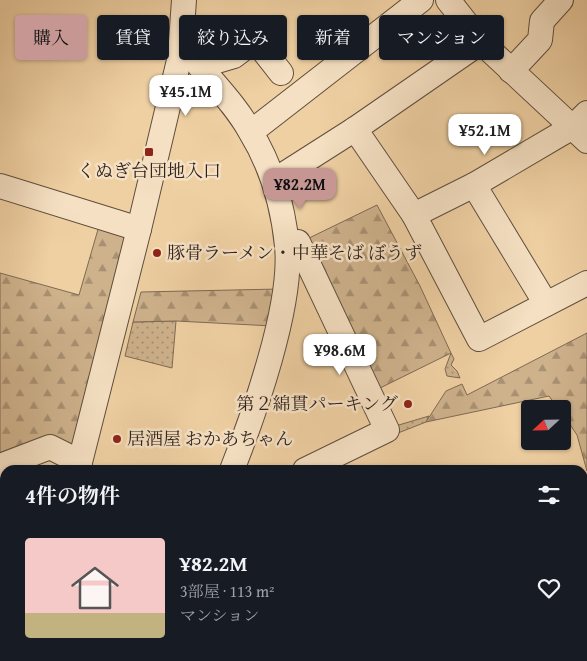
<!DOCTYPE html>
<html lang="ja">
<meta charset="utf-8">
<style>
body{margin:0;font-family:"Gentium Book Plus","Noto Serif JP",serif;background:#242831;color:#f1f3f6;height:100vh;display:flex;flex-direction:column;font-size:19px;white-space:nowrap}
*{box-sizing:border-box;margin:0}
p{font-size:16px;color:#9ea1a6}
.icon{flex:none;width:28px;height:28px;fill:none;stroke:currentColor;stroke-width:2;stroke-linecap:round;stroke-linejoin:round}
.map{position:relative;flex:1;overflow:hidden}
.drawer{position:absolute;left:0px;top:465px;width:588px;height:196px;display:flex;flex-direction:column;background:#171b24;border-radius:15px 15px 0 0;box-shadow:0 1px 4px #0004}
.drawer>*{flex:none}
.guide{position:absolute;left:15px;top:15px;width:558px;height:45px;display:flex;gap:10px}
.needle{width:32px;rotate:248deg}
.buttons{position:absolute;left:521px;top:400px;display:grid;gap:10px}
.buttons a{display:grid;place-items:center;width:50px;height:50px;border-radius:5px;background:#171b24;box-shadow:0 1px 4px #0004;font-size:25px}
.price{position:absolute;translate:-50% -42px;padding:0 11px;border-radius:10px;background:#fff;color:#222;font-size:16px;line-height:32px;filter:drop-shadow(0 1px 2px #0008)}
.price::after{content:'';position:absolute;left:50%;top:30px;width:15px;height:11px;margin-left:-8px;background:inherit;clip-path:polygon(0 0,100% 0,50% 100%)}
.price.selected{background:#c59692;color:#111}
ul{padding:0;list-style:none}
li{display:flex;align-items:center;gap:15px;height:125px;padding:0 25px}
li span{display:grid;place-items:center;flex:none;width:140px;height:100px;border-radius:5px;color:#555}
li>.icon{margin-inline-start:auto}
span .icon{width:60px;height:60px;fill:#fffc;stroke-width:1}
li b{font-size:21px}
h2{display:flex;justify-content:space-between;align-items:center;height:60px;padding:0 25px;font-size:21px}
.pill{padding:0 18px;border-radius:5px;background:#171b24;box-shadow:0 1px 4px #0004;font-size:18px;line-height:45px}
.pill.selected{background:#c59692;color:#111}
.map>svg:first-child{display:block}
.grass{fill:url(#grass-dots);stroke:#7e6a54}
.forest{fill:url(#forest-firs);stroke:#7e6a54}
.lines{fill:none;stroke-linecap:round;stroke-linejoin:round}
.minor-casing{stroke:#5f4e3e;stroke-width:26}
.minor{stroke:#f5e0c3;stroke-width:24}
.poi-dot{fill:#8f2418;stroke:#f5e0c3;stroke-width:2}
.labels{text-anchor:middle;stroke-width:5;stroke-linejoin:round;paint-order:stroke}
.poi-label{font-size:18px;fill:#2f221d;stroke:#f5e0c3;text-anchor:start}
</style>
<div class="map">
<svg width="587" height="661" viewBox="0 0 587 661">
<defs>
<pattern id="grass-dots" width="8" height="8" patternUnits="userSpaceOnUse" patternTransform="scale(1.25)"><rect width="8" height="8" fill="#ceb28c"/><path d="M2 2h.1M6 6h.1" fill="none" stroke="#a89072" stroke-width="1.8" stroke-linecap="round"/></pattern>
<pattern id="forest-firs" width="22" height="20" patternUnits="userSpaceOnUse" patternTransform="scale(1.25)"><rect width="22" height="20" fill="#ceb28c"/><path d="M5 1l3.5 6h-7zM16 11l3.5 6h-7z" fill="#a89072"/></pattern>
</defs>
<rect width="100%" height="100%" fill="#efd0a3"/>
<filter id="stains"><feTurbulence type="fractalNoise" baseFrequency=".004" numOctaves="4"/><feColorMatrix values="0 0 0 0 .2 0 0 0 0 .09 0 0 0 0 .02 0 0 0 .5 -.17"/></filter>
<radialGradient id="worn" r=".72"><stop offset=".6" stop-color="#630" stop-opacity="0"/><stop offset="1" stop-color="#630" stop-opacity=".3"/></radialGradient>
<g class="grass">
<path d="M176,321L172,368L125,356L133,322Z"/>
<path d="M451,353L454,359L451,365L457,371L460,378L447,376L445,369Z"/>
<path d="M429,416L426,422L393,435L392,427Z"/>
</g>
<g class="forest">
<path d="M377,205L420,286L451,353L374,391L303,241Z"/>
<path d="M99,226L123,234L127,244L73,450L0,458V273L79,295Z"/>
<path d="M280,289L273,326L176,321L133,322L141,292Z"/>
<path d="M587,333V471L577,435L563,414L562,409H558L549,396L426,422L446,391L462,384L467,395Z"/>
<path d="M587,542V611L583,603L582,543Z"/>
<path d="M587,637V661H542L541,658L582,656L583,645Z"/>
<path d="M176,656H210L212,661H173L176,660Z"/>
</g>
<g class="lines">
<g class="minor-casing">
<g id="minor">
<path d="M448,0L481,42L587,141"/>
<path d="M180,56L194,59C213,83 235,104 250,131C271,165 283,206 287,246C293,305 254,414 232,470"/>
<path d="M200,66L234,56L255,40L281,73"/>
<path d="M511,71L540,40L542,21L561,0"/>
<path d="M355,129L414,215L479,339L587,283"/>
<path d="M251,132L421,0"/>
<path d="M275,180L355,129L481,42"/>
<path d="M474,185L546,304"/>
<path d="M0,186L139,229"/>
<path d="M414,215L474,185L559,135L573,127L587,113"/>
<path d="M287,246L298,242L387,430L305,470"/>
<path d="M0,466L50,447L80,462"/>
<path d="M78,470L139,229L180,56L184,0"/>
<path d="M0,621H5"/>
<path d="M94,656L98,661"/>
<path d="M215,656L217,661"/>
<path d="M371,656L372,661"/>
<path d="M32,661L33,656"/>
</g>
</g>
<use href="#minor" class="minor"/>
</g>
<g class="poi-dot">
<rect x="144" y="147" width="10" height="10" rx="2.5"/>
<circle cx="157" cy="253" r="5"/>
<circle cx="408" cy="404" r="5"/>
<circle cx="117" cy="439" r="5"/>
</g>
<g class="labels">
<g class="poi-label">
<text x="149" y="177" text-anchor="middle">くぬぎ台団地入口</text>
<text x="167" y="259">豚骨ラーメン・中華そば ぼうず</text>
<text x="398" y="410" text-anchor="end">第２綿貫パーキング</text>
<text x="127" y="445">居酒屋 おかあちゃん</text>
</g>
</g>
<rect width="100%" height="100%" filter="url(#stains)"/>
<rect width="100%" height="100%" fill="url(#worn)"/>
</svg>
<div class="buttons">
<a><svg class="needle" viewBox="-14 -14 28 28"><path d="M0-13l5 13h-10z" fill="#e53935"/><path d="M0 13l5-13h-10z" fill="#9ea1a6"/></svg></a>
</div>
<b class="price" style="left:186px;top:117px">¥45.1M</b>
<b class="price" style="left:485px;top:156px">¥52.1M</b>
<b class="price selected" style="left:300px;top:210px">¥82.2M</b>
<b class="price" style="left:340px;top:376px">¥98.6M</b>
<div class="guide">
<a class="pill selected">購入</a>
<a class="pill">賃貸</a>
<a class="pill">絞り込み</a>
<a class="pill">新着</a>
<a class="pill">マンション</a>
</div>
<section class="drawer">
<h2>4件の物件<svg class="icon" aria-label="filters" viewBox="0 0 24 24"><path d="M4 7h16M4 17h16"/><circle cx="9" cy="7" r="2"/><circle cx="15" cy="17" r="2"/></svg></h2>
<ul>
<li><span style="background:linear-gradient(#f6c9c9 75%,#c2b280 0)"><svg class="icon" aria-label="home" viewBox="0 0 24 24"><path d="M3 11l9-7 9 7M6 9v11h12V9"/></svg></span><div><b>¥82.2M</b><p>3部屋 · 113 m²</p><p>マンション</p></div><svg class="icon" aria-label="heart" viewBox="0 0 24 24"><path d="M12 20l-8-8c-3-5 5-10 8-4 3-6 11-1 8 4z"/></svg></li>
</ul>
</section>
</div>
